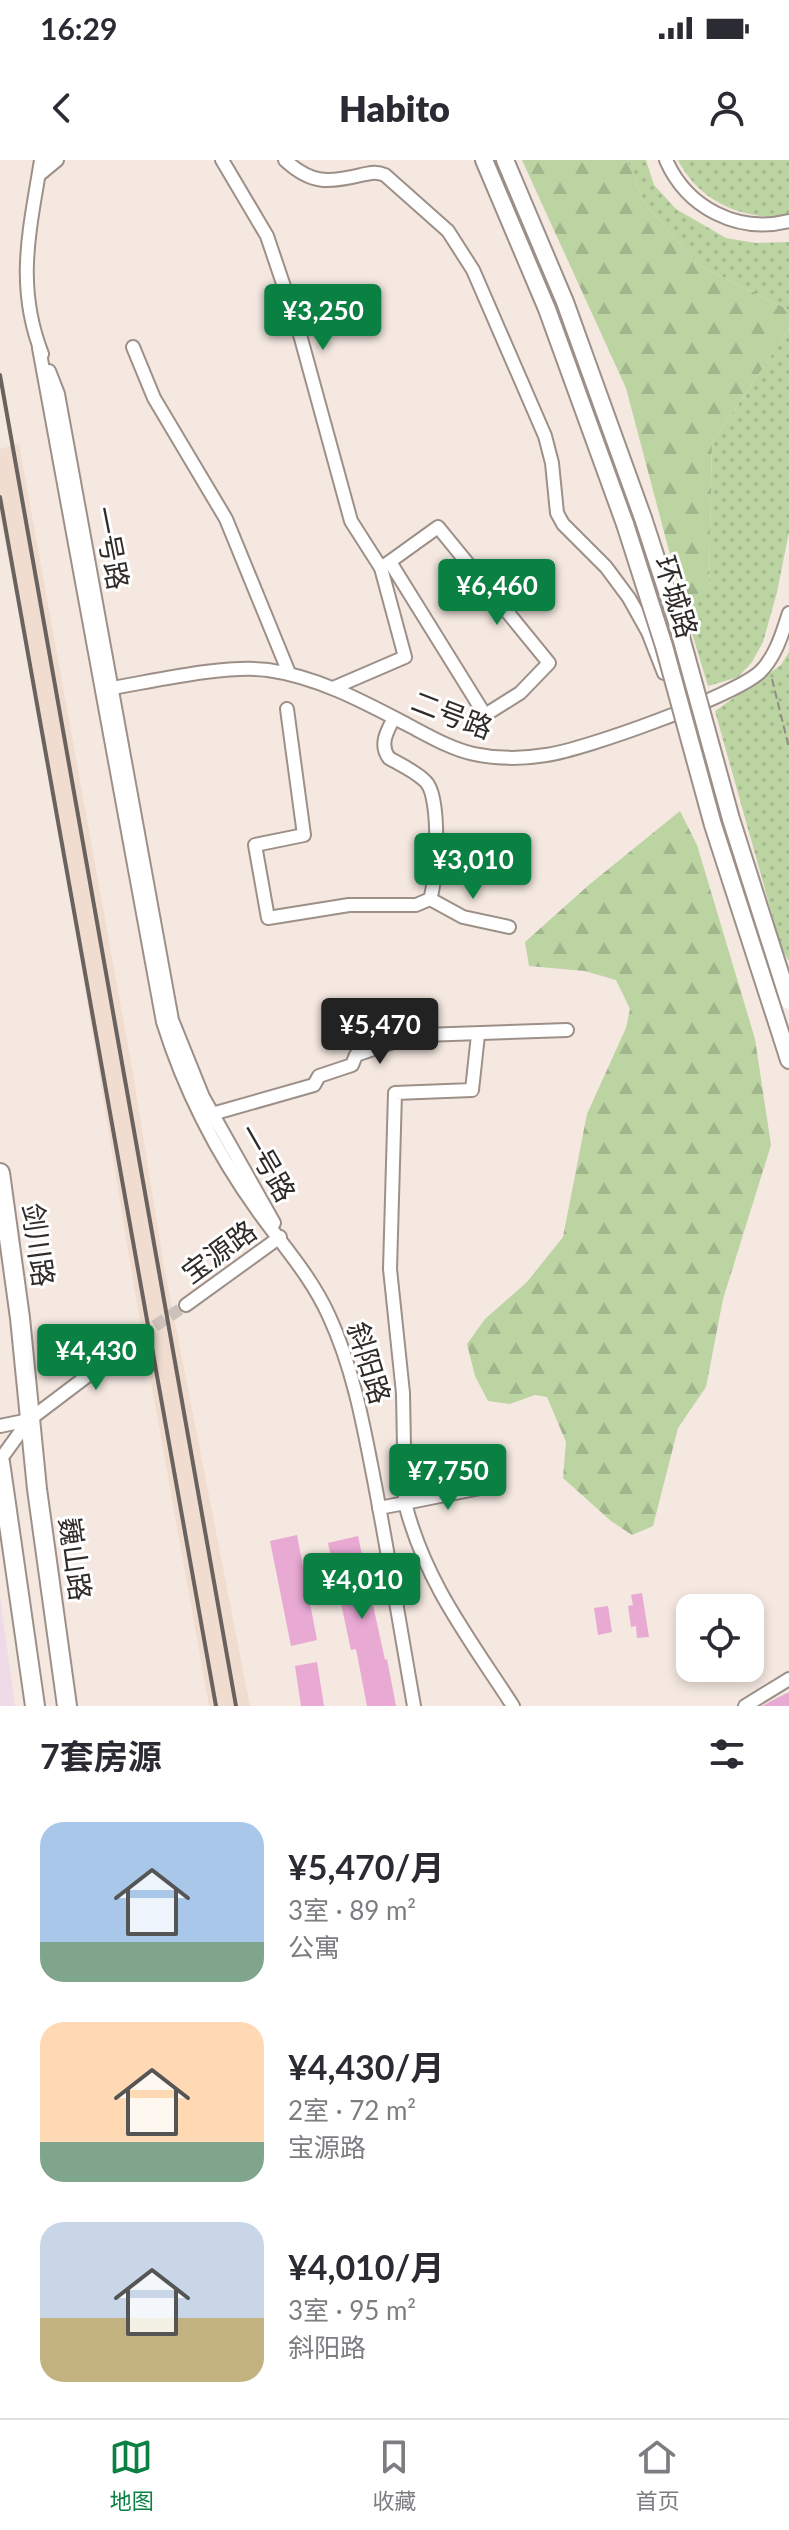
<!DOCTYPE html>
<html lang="zh">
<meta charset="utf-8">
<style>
body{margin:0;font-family:Lato,"Noto Sans SC",sans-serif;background:#f7f7f7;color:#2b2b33;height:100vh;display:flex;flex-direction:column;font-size:30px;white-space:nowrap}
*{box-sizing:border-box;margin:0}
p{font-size:26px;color:#7c7c81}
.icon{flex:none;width:44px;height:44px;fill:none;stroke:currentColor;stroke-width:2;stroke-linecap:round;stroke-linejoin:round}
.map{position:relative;height:1546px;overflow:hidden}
.drawer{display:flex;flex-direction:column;background:#fff;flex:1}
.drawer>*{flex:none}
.controls{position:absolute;left:676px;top:1434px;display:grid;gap:16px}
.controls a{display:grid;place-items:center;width:88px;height:88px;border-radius:16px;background:#fff;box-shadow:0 4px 12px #0003;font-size:40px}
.price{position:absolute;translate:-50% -68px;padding:0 18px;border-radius:8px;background:#0b8043;color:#fff;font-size:26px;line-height:52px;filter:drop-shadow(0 2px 4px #0008)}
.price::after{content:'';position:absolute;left:50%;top:48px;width:24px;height:18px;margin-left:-12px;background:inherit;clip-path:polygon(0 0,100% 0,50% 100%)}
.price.selected{background:#222;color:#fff}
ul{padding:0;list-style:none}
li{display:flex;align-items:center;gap:24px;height:200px;padding:0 40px}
li span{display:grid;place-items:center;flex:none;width:224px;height:160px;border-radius:24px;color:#555}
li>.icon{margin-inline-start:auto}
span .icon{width:96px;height:96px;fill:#fffc;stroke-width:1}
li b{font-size:34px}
h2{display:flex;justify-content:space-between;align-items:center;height:96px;padding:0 40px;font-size:34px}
.status{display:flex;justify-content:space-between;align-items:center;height:56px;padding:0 40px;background:#fff;direction:ltr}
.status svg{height:22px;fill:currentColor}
header{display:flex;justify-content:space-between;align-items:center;height:104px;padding:0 40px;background:#fff;font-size:36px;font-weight:800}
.menu{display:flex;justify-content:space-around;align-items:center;height:112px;border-top:2px solid #e1e1e2;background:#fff;font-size:22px;color:#7c7c81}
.menu a{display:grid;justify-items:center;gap:4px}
.menu .selected{color:#0b8043}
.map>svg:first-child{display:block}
.commercial{fill:#efdae8}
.built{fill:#f0ddd0}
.grass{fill:url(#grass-dots)}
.forest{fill:url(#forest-firs)}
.building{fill:#e8a9d3}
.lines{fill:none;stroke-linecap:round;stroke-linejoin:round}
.minor-tunnel{stroke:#cdc2bb;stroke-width:12;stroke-dasharray:12 6;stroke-linecap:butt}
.minor-casing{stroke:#9c9089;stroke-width:16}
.major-casing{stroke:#9c9089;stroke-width:20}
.highway-casing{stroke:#9c9089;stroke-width:22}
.path{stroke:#928a84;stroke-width:2;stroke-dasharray:8 4;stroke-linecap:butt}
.minor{stroke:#fff;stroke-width:12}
.major{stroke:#fff;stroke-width:16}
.highway{stroke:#fff;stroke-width:18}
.rail{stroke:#69625e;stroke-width:4}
.major-bridge-casing{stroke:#9c9089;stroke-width:20;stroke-linecap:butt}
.major-bridge{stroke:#fff;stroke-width:16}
.labels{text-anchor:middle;stroke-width:6;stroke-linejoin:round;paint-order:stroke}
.street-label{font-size:28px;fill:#2f2b28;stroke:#fff}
</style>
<div class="status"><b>16:29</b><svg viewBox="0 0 49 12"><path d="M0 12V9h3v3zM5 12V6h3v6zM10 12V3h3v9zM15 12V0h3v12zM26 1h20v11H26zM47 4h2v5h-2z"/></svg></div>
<header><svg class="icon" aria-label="back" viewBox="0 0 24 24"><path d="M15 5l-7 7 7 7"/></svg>Habito<svg class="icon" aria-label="person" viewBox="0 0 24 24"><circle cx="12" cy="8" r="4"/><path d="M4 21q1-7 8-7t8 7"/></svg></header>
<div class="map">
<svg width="789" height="1546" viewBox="0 0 789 1546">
<defs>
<pattern id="grass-dots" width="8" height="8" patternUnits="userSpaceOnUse" patternTransform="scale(2)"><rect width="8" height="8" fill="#bbd4a2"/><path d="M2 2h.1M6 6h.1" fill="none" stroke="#a1b68c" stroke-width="1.8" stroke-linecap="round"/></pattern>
<pattern id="forest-firs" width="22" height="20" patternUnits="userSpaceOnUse" patternTransform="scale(2)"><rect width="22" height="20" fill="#bbd4a2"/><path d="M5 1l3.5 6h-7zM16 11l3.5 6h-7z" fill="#a1b68c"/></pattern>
</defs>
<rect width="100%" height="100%" fill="#f4e8e0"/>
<path class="commercial" d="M0,1437L15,1546H0Z"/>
<path class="built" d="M19,284L132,908L164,1106L250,1546H209L135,1132L36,531L0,357V289Z"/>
<g class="grass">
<path d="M627,0H646L654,25L676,49L726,78L756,83L789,82V150L697,104L644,42Z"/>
<path d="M678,0H789V56C744,61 699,42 678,0Z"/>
<path d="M789,169V372L777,432L763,482L752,502L738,517L708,526L682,440L709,428L712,283Z"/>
<path d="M789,492V801L782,790L715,551L781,505Z"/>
</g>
<g class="forest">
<path d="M522,0H627L644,42L697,104L789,150V169L712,283L709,429L682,440L626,228Z"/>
<path d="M680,651L697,685L755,879L771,985L723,1139L706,1227L678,1268L653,1366L632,1375L611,1361L563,1318L566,1282L547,1237L535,1235L510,1244L488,1241L475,1216L467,1184L485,1159L527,1122L563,1077L587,954L626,868L630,849L616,820L585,811L529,806L525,782L590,724Z"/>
</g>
<g class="building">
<path d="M297,1375L317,1480L291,1486L270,1381Z"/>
<path d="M358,1376L385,1500L387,1499L396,1546H367L356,1489L351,1490L328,1383Z"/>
<path d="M642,1433L649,1477L637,1478L636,1466L631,1467L628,1446L633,1445L631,1435Z"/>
<path d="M608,1446L612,1472L598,1475L594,1448Z"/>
<path d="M317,1502L324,1546H301L295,1506Z"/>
<path d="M789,1532V1546H762L771,1541Z"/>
</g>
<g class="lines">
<path class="minor-tunnel" d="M140,1176L186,1145"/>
<g class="minor-casing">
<g id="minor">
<path d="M41,0C30,69 15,125 42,194"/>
<path d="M222,0L267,76L299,171L351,361L381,408"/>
<path d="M285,0C311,24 328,23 361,15C370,13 376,11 385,15L448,71L473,110L545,276L552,303L557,353L563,364L606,407L629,438L648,472L664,513"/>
<path d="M666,0C687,48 738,74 789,61"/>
<path d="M39,15L57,0"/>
<path d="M133,187L154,238L226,359L289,513"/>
<path d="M39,188L163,862C184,929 217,994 258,1051C283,1086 311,1116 329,1156C354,1210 364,1268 375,1325C389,1399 401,1472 414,1546"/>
<path d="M49,211L58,234L172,860L203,937L274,1063"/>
<path d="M333,528L405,497L381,408L438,367L549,503L520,533L485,555L390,402"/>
<path d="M106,529C150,522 225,504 268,510C318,517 364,542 408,565C429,576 451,589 474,594C498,599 522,599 546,595C584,590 734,536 760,512C776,496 782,474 789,453"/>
<path d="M287,549L304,675L255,685L268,758L349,745H416L430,739C437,720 441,637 426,622C417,612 401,605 389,598C379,585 387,571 394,558"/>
<path d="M430,739L463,757L509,767"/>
<path d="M478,875L472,930L395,933L390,1109L403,1233L405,1343L485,1327"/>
<path d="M205,956L314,925L319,916L352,905L356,895L405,878L423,875L567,870"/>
<path d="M186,1145L280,1077"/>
<path d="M0,1266L29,1260"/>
<path d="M0,1300L29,1260L140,1176"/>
<path d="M379,1348L405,1343C425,1422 469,1478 513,1546"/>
<path d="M745,1546L789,1519"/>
</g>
</g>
<g class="major-casing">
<g id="major">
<path d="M484,0L547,149L625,364"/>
<path d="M505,0L565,142L643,358"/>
<path d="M782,878L789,900"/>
</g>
</g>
<g class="highway-casing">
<g id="highway">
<path d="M0,1013L20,1158L37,1329L67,1546"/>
<path d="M0,1302L35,1546"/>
</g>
</g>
<path class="path" d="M772,519L789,588"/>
<use href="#minor" class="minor"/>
<use href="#major" class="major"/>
<use href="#highway" class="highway"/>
<g class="rail">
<path d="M0,215L236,1546"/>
<path d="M0,337L216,1546"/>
</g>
<g class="major-bridge-casing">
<g id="major-bridge">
<path d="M643,358L676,459L731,659L789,841"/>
<path d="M625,364L664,486L713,665L782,878"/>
</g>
</g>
<use href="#major-bridge" class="major-bridge"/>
</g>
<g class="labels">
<g class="street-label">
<text transform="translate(111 388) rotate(79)" y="10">一号路</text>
<text transform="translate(676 437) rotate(73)" y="10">环城路</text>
<text transform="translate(452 555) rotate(21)" y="10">二号路</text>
<text transform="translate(267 1003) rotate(60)" y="10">一号路</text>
<text transform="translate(38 1085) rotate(82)" y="10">剑川路</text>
<text transform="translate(219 1092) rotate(-36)" y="10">宝源路</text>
<text transform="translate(369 1203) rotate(73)" y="10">斜阳路</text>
<text transform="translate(75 1399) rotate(82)" y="10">巍山路</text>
</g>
</g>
</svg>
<div class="controls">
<a><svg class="icon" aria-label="locate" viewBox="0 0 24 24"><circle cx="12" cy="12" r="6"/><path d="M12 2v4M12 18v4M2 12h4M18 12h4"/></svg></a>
</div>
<b class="price" style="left:323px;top:192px">¥3,250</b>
<b class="price" style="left:497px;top:467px">¥6,460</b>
<b class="price" style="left:473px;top:741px">¥3,010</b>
<b class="price selected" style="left:380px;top:906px">¥5,470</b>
<b class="price" style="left:96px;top:1232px">¥4,430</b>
<b class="price" style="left:448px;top:1352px">¥7,750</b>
<b class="price" style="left:362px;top:1461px">¥4,010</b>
</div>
<section class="drawer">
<h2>7套房源<svg class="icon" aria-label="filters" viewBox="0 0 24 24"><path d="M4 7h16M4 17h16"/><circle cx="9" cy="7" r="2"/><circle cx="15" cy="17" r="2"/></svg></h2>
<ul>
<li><span style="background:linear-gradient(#a9c7e8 75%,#7fa58c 0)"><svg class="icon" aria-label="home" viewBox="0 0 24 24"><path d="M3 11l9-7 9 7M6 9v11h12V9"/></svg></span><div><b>¥5,470/月</b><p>3室 · 89 m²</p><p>公寓</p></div></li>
<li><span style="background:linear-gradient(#ffd9b3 75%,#7fa58c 0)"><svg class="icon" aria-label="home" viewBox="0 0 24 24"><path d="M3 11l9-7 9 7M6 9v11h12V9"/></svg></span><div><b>¥4,430/月</b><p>2室 · 72 m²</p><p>宝源路</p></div></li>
<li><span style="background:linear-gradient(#c9d6e8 60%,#c2b280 0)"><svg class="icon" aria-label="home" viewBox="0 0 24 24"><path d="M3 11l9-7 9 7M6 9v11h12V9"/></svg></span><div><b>¥4,010/月</b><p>3室 · 95 m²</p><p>斜阳路</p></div></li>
</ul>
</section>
<nav class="menu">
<a class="selected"><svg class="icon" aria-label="map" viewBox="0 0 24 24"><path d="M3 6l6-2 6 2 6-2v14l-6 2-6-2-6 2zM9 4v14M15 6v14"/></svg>地图</a>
<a><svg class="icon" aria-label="saved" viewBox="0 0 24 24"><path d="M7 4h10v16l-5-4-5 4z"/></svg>收藏</a>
<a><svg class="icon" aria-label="home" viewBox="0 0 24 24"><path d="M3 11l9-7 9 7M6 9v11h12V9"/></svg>首页</a>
</nav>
